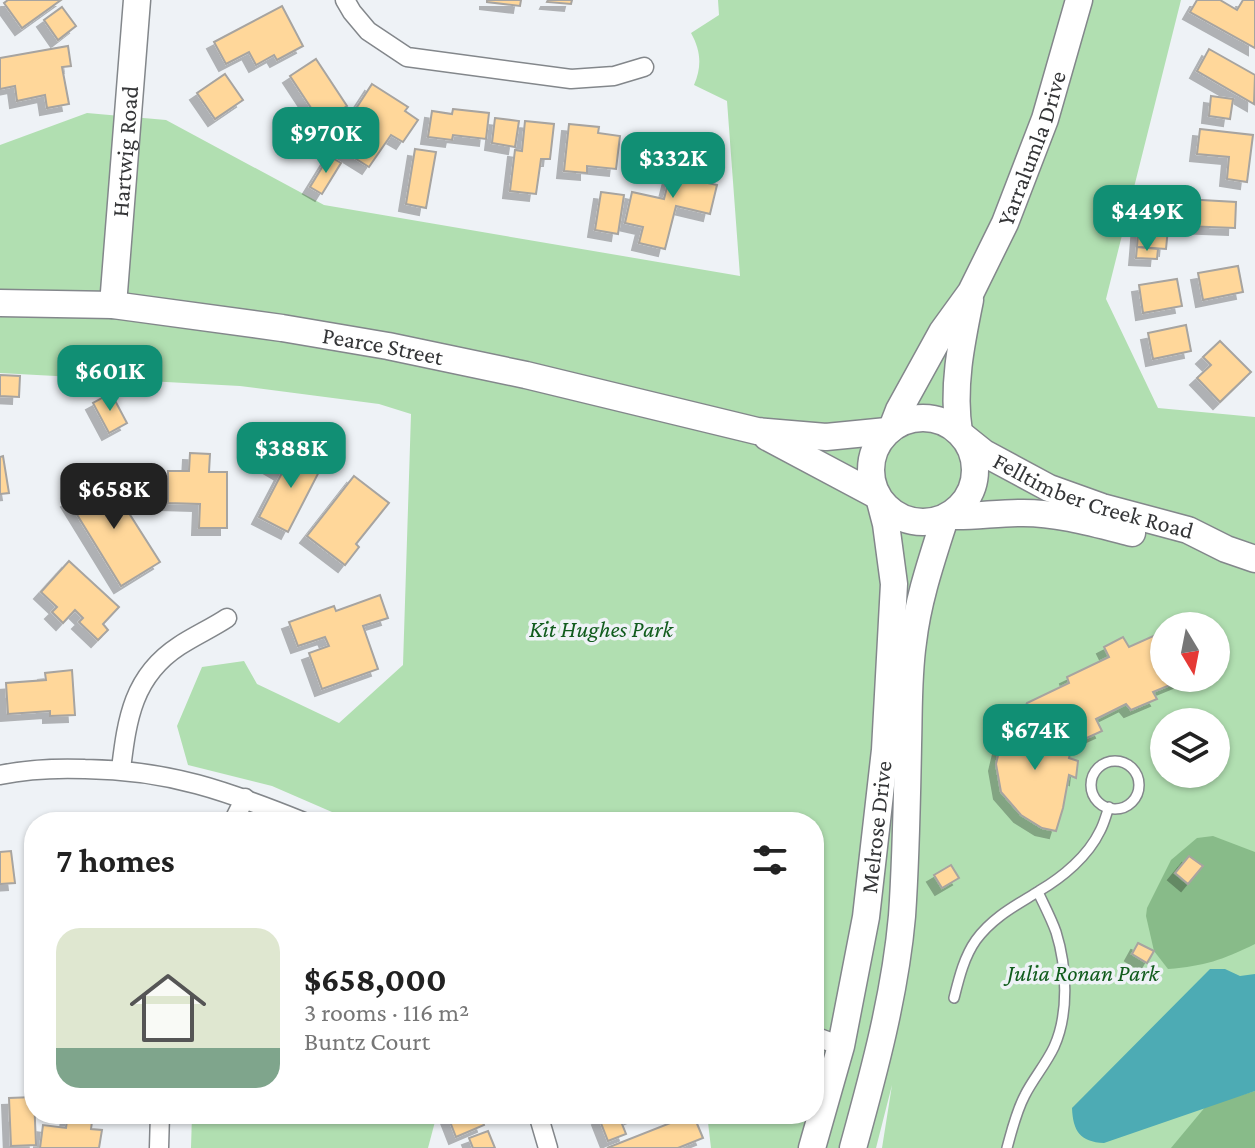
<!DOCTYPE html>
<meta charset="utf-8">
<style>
body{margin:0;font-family:"Crimson Pro",serif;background:#f2f2f2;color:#222;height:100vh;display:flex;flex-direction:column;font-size:30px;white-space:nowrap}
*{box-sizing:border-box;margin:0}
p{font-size:26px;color:#767676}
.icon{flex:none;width:44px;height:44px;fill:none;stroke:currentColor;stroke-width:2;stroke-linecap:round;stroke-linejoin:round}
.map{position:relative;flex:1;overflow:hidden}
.panel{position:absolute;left:24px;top:812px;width:800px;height:312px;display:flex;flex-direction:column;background:#fff;border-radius:32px;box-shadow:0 2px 6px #0004}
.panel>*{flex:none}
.needle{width:52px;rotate:170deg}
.tools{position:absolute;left:1150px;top:612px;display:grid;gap:16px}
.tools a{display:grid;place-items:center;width:80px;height:80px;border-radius:50%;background:#fff;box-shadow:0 2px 6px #0004;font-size:40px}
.price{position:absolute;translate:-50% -68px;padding:0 18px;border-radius:16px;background:#118f74;color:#fff;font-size:26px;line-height:52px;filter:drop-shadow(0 2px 4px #0008)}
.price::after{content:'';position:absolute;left:50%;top:48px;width:24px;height:18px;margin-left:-12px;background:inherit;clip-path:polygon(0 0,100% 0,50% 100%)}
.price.active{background:#222;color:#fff}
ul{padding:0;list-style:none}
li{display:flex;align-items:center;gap:24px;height:200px;padding:0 32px}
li+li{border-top:2px solid #e0e0e0}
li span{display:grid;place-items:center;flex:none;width:224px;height:160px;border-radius:24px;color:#555}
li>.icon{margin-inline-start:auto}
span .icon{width:96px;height:96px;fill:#fffc;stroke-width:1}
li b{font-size:34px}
h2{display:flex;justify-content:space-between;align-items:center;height:96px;padding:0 32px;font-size:34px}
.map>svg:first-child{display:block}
.green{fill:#b1dfb1;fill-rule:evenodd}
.forest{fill:#88bb89}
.water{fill:#4dabb4}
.building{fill:#ffd79a;stroke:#a7a4a0;stroke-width:2;filter:url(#shadow)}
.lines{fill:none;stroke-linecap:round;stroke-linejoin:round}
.lane-casing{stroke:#83878b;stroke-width:12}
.street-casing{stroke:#83878b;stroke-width:21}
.secondary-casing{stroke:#83878b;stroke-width:29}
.lane{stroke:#fff;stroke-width:9}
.street{stroke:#fff;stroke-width:18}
.secondary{stroke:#fff;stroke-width:26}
.labels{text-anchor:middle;stroke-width:7;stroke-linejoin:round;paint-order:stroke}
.street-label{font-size:24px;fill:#353638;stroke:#eef2f6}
.park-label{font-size:24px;font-style:italic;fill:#115c1d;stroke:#eef2f6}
</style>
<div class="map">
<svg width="1255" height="1148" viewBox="0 0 1255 1148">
<defs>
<filter id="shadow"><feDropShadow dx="-7" dy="7" stdDeviation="0" flood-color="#0004"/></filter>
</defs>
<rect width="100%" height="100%" fill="#eef2f6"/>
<g class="green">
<path d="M718,0H1181L1106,299L1158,408L1255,417V1148H882L892,1085L876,1148H711L707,1114H814V822H355L272,786L188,765L177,726L202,667L244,661L257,684L339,723L403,665L411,414L379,404L240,386L0,373V145L87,113L166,120L324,205L740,276L727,101L694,85C702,66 701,51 691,33L719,15ZM1164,626H1216V678H1164ZM1164,722H1216V774H1164Z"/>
<path d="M192,1114H437L428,1148H191Z"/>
</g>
<g class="forest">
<path d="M1213,836L1255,852V944C1222,960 1205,966 1168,969L1154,951L1146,916L1147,908L1171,860L1197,838Z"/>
<path d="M1255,1091V1148H1171L1206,1106Z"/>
</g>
<path class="water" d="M1210,969H1225L1240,976L1255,974V1091L1104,1143C1080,1142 1073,1131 1072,1108Z"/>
<g class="building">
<path d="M8,0H61L22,28L4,3Z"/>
<path d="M487,0H521L520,6L487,2Z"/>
<path d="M548,0H572L571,4L547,2Z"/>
<path d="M1197,0H1220L1237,10L1243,0H1255V48L1190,12Z"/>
<path d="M282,6L303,46L277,60L274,55L256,65L249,52L226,64L214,42Z"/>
<path d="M62,7L76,26L58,40L44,20Z"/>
<path d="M68,46L71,66L62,67L69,104L47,108L45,95L17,101L15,86L0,89V58Z"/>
<path d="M1209,49L1255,75L1254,104L1197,71Z"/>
<path d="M316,59L347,106L321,123L290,76Z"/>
<path d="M225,74L243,100L215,119L197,93Z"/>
<path d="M372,84L408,107L405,111L418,120L403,142L391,135L369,167L345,152L358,131L346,124Z"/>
<path d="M1211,96L1233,99L1230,119L1209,116Z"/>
<path d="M453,109L489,113L486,139L453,135L452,140L428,137L432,111L452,114Z"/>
<path d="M495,118L519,121L515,147L492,143Z"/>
<path d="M525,121L554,124L550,159H541L536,194L510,191L515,150L522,151Z"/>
<path d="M569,124L599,127L598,133L620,136L616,169L587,166V173L564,171Z"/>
<path d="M1200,129L1253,135L1247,182L1227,179L1229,157L1197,154Z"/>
<path d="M415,149L436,152L426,208L406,204Z"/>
<path d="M685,150L709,156L703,182L717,185L710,214L676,206L665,249L639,243L643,227L625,223L632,192L664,199L673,164L681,166Z"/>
<path d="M329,156L341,163L322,194L310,187Z"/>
<path d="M601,192L624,195L618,234L595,230Z"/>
<path d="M1184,199L1236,202L1235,228L1183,226Z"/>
<path d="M1140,206L1170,208L1166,249L1137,247Z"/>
<path d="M1137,247L1158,249L1157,259L1136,258Z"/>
<path d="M1238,266L1243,292L1203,300L1198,273Z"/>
<path d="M1177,279L1182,306L1143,313L1139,285Z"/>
<path d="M1186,325L1191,351L1153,359L1148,333Z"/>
<path d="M1220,341L1251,372L1220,402L1197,378L1211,365L1203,357Z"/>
<path d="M0,375L20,376L19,397L0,396Z"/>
<path d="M111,393L127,423L109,433L93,403Z"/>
<path d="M270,434L295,448L282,473L256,458Z"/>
<path d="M295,448L324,462L288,532L259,517Z"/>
<path d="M190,453L210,454L209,472H227V528H199L200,504L168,503V471H189Z"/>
<path d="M3,456L9,493L0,494V457Z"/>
<path d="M354,476L389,503L356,544L359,547L345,565L307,536Z"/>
<path d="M106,477L160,562L121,586L68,500Z"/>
<path d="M69,561L119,607L103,624L108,630L98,640L79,622L83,618L75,610L63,623L52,612L57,607L41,592Z"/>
<path d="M380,595L388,618L363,626L378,669L322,689L309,653L329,646L325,637L298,646L289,622L334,606L336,611Z"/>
<path d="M1160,633L1164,642V678H1187L1153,692L1157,699L1131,710L1126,704L1096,719L1102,731L1067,747L1056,739L1058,735L1045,724L1020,718L1027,703L1069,683L1067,677L1109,657L1104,647L1123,637L1129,647Z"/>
<path d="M72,670L75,715L50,716V711L8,714L6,683L46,680L45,673Z"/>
<path d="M1020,718L1045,724L1058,735L1056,739L1071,750L1069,758L1078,761L1076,778L1069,775L1063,808L1056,831L1042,828L1021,815L1001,792L996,764L1001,743L1011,725Z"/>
<path d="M11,851L15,883L0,884V852Z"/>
<path d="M1189,856L1203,866L1188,884L1175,873Z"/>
<path d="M951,865L959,878L942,888L934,875Z"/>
<path d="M1138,943L1154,951L1147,963L1132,954Z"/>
<path d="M34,1097L36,1145L11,1146L9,1098Z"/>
<path d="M68,1114H93L91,1129L102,1130L99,1148H40L43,1125L66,1128Z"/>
<path d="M447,1114H480L484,1125L456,1137Z"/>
<path d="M609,1114H618L626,1134L608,1141L599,1118Z"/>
<path d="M620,1114H639L622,1121Z"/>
<path d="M693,1114L703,1138L678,1148H607Z"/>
<path d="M488,1131L495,1148H473L469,1138Z"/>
</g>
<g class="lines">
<g class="lane-casing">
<g id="lane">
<circle cx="1115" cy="785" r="24"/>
<path d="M954,998C959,978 964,957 976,940C993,917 1015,906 1039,891C1063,877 1088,856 1100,831C1104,824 1106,815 1109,807"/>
<path d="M1007,1148C1012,1130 1016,1112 1025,1095C1033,1079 1046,1064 1054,1047C1069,1014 1067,967 1056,932C1051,918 1044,905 1038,892"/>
</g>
</g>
<g class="street-casing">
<g id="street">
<path d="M345,0L352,12L368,31L407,57L571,79L614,76L644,67"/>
<path d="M121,769C127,719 133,676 179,646C194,636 212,628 227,618"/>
<path d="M0,775C28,769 57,768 85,769C169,770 227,791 304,822"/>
<path d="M233,822L245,798"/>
<path d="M814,1036L841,1046"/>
<path d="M538,1114L548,1148"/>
<path d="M159,1148L160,1114"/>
</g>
</g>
<g class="secondary-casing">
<g id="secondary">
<path id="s1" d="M0,303L113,305L282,328L388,346L526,375L757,431L826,437L887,431"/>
<path id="s2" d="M113,305L137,0"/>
<circle cx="923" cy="470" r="52"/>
<path id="s3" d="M892,428L899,410L942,332L971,292L1005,223L1045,119L1079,0"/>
<path d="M959,432C952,388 961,344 970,300"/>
<path d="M767,437L876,495"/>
<path id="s4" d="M964,437L984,453L1049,488L1102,507L1188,530L1226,549L1255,559"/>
<path d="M950,516C973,517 996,513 1019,513C1056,512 1097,524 1132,533"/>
<path id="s5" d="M812,1148L841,1046L866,917L885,750L894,584L886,524L880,501"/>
<path d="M853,1148C874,1072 895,995 902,916C906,859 907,802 908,745C909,711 908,676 913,642C918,599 932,559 945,518"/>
</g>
</g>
<use href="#lane" class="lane"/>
<use href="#street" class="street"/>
<use href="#secondary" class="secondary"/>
</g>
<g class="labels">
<g class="street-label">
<text dy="8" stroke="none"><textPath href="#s3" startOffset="314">Yarralumla Drive</textPath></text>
<text dy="8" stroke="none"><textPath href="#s2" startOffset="154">Hartwig Road</textPath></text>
<text dy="8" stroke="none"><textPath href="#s1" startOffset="386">Pearce Street</textPath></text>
<text dy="8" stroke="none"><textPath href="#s4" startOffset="144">Felltimber Creek Road</textPath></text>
<text dy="8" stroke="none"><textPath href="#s5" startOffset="328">Melrose Drive</textPath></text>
</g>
<g class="park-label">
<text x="601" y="637">Kit Hughes Park</text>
<text x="1083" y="981">Julia Ronan Park</text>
</g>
</g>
</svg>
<div class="tools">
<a><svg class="needle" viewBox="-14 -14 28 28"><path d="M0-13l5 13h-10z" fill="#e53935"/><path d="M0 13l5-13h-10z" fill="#767676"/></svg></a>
<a><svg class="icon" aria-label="layers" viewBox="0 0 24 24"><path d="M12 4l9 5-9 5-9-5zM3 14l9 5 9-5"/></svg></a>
</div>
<b class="price" style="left:326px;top:175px">$970K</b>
<b class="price" style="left:673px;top:200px">$332K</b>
<b class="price" style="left:1147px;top:253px">$449K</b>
<b class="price" style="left:110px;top:413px">$601K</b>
<b class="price" style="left:291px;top:490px">$388K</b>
<b class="price active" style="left:114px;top:531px">$658K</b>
<b class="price" style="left:1035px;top:772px">$674K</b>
<section class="panel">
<h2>7 homes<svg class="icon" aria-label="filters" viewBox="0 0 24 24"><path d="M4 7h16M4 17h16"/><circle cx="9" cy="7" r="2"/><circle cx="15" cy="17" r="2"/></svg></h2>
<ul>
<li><span style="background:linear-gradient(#dfe7d0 75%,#7fa58c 0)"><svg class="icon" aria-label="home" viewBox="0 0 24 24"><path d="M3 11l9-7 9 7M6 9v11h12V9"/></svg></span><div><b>$658,000</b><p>3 rooms · 116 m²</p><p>Buntz Court</p></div></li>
</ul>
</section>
</div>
